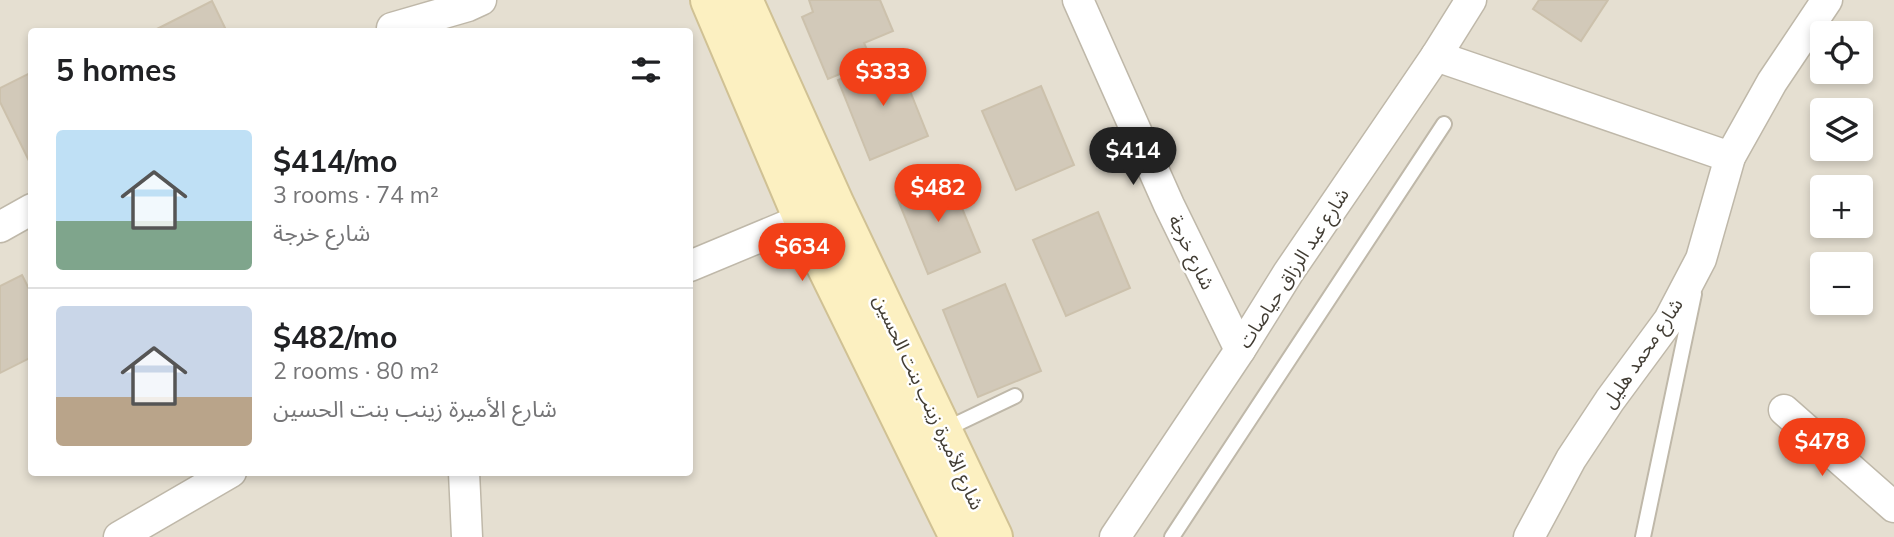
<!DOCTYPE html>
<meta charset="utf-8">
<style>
body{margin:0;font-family:Mulish,"Noto Sans Arabic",sans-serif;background:#f2f2f2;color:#202124;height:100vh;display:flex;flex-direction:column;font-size:26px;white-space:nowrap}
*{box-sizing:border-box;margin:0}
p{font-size:23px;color:#757577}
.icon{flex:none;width:38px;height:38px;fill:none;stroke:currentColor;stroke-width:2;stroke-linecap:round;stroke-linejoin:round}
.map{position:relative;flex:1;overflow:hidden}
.sheet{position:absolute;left:28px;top:28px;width:665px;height:448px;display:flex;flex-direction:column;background:#fff;border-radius:7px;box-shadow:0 4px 10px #0003}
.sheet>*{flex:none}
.fabs{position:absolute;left:1810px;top:21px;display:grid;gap:14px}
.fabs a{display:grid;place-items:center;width:63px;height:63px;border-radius:7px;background:#fff;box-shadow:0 4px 10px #0003;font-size:35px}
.price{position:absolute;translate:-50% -60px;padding:0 16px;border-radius:24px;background:#f24018;color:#fff;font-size:23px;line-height:46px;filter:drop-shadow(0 2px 4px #0008)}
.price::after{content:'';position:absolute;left:50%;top:42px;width:21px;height:16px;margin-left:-10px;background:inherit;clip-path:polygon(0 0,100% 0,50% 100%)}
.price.selected{background:#222;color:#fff}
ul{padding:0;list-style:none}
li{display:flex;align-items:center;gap:21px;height:175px;padding:0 28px}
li+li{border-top:2px solid #e0e0e0}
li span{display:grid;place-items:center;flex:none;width:196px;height:140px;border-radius:7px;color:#555}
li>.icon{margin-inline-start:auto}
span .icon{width:84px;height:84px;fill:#fffc;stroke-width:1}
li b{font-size:30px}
h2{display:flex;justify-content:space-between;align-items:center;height:84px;padding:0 28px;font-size:30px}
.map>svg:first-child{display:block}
.residential{fill:#e5dfd1;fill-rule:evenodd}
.building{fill:#d2c9b9;stroke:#ccc1ac;stroke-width:2}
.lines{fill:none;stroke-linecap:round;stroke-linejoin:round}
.lane-casing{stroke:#bfb8a9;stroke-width:18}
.street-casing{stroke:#bfb8a9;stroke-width:33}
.secondary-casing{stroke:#d0c194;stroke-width:42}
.lane{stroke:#fff;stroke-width:14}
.street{stroke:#fff;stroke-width:30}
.secondary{stroke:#fcf0c1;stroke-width:38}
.labels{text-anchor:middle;stroke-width:5;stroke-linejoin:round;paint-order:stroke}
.street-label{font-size:19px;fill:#423d34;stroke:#fff}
</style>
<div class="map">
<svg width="1894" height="537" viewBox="0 0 1894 537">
<rect width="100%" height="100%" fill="#f1ede3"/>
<path class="residential" d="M0,0H1894V537H0ZM32,32H690V472H32ZM1822,33H1860V72H1822ZM1822,110H1860V149H1822ZM1822,187H1860V226H1822ZM1822,264H1860V303H1822Z"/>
<g class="building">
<path d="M809,0H880L893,31L864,43L872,61L828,79L802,17L813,12Z"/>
<path d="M1539,0H1608L1581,41L1533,9Z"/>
<path d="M212,1L227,32H151Z"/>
<path d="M896,56L928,136L870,160L838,80Z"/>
<path d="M32,72V165H31L0,102V88Z"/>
<path d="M1041,86L1074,165L1016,190L982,111Z"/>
<path d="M948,174L980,252L928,274L896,195Z"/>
<path d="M1098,212L1130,288L1066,316L1033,240Z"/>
<path d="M22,275L32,295V357L0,373V286Z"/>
<path d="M1005,284L1041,371L978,397L943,310Z"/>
</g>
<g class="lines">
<g class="lane-casing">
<g id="lane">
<path d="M944,430L1015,396"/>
<path d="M1172,537L1444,124"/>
<path d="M1643,537L1694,294"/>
</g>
</g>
<g class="street-casing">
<g id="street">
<path d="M1078,0L1169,205L1240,350"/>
<path d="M392,28L468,6L481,0"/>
<path d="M1436,56L1730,157"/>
<path d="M0,227L32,209"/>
<path d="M690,266L822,211"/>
<path d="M1784,410L1894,507"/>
<path d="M464,472L467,537"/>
<path d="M119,537L231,472"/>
<path d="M1115,537L1240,350L1288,273L1436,56L1471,0"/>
<path d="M1529,537L1571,459L1610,400L1669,320L1701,259L1730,157L1772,82L1827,0"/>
</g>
</g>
<g class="secondary-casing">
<g id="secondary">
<path d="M710,0L803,219L959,537"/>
<path d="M743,0L835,205L993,537"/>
</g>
</g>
<use href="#lane" class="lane"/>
<use href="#street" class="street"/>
<use href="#secondary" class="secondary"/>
</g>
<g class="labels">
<g class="street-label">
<text transform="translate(1192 252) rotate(64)" y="7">شارع خرجة</text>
<text transform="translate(1293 268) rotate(-57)" y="7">شارع عبد الرزاق حياصات</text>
<text transform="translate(1642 353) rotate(-56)" y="7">شارع محمد هليل</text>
<text transform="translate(929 402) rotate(65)" y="7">شارع الأميرة زينب بنت الحسين</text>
</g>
</g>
</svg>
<div class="fabs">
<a><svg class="icon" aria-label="locate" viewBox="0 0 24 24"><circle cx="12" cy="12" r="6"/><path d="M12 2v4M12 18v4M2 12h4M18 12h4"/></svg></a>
<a><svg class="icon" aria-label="layers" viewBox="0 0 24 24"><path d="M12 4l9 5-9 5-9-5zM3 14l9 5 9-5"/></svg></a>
<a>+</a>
<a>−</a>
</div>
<b class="price" style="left:883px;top:108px">$333</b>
<b class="price selected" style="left:1133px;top:187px">$414</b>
<b class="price" style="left:938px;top:224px">$482</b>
<b class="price" style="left:802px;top:283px">$634</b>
<b class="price" style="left:1822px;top:478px">$478</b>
<section class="sheet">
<h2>5 homes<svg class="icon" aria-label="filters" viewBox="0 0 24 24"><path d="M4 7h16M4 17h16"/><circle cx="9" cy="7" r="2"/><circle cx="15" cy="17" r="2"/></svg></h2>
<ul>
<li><span style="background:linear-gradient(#bfe0f5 65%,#7fa58c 0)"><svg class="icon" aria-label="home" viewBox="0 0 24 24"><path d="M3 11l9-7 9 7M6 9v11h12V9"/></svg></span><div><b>$414/mo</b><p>3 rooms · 74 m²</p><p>شارع خرجة</p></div></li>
<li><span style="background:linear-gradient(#c9d6e8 65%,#b9a48a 0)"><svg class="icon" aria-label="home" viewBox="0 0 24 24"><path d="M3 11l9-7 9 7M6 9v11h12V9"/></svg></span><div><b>$482/mo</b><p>2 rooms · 80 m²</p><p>شارع الأميرة زينب بنت الحسين</p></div></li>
</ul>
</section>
</div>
